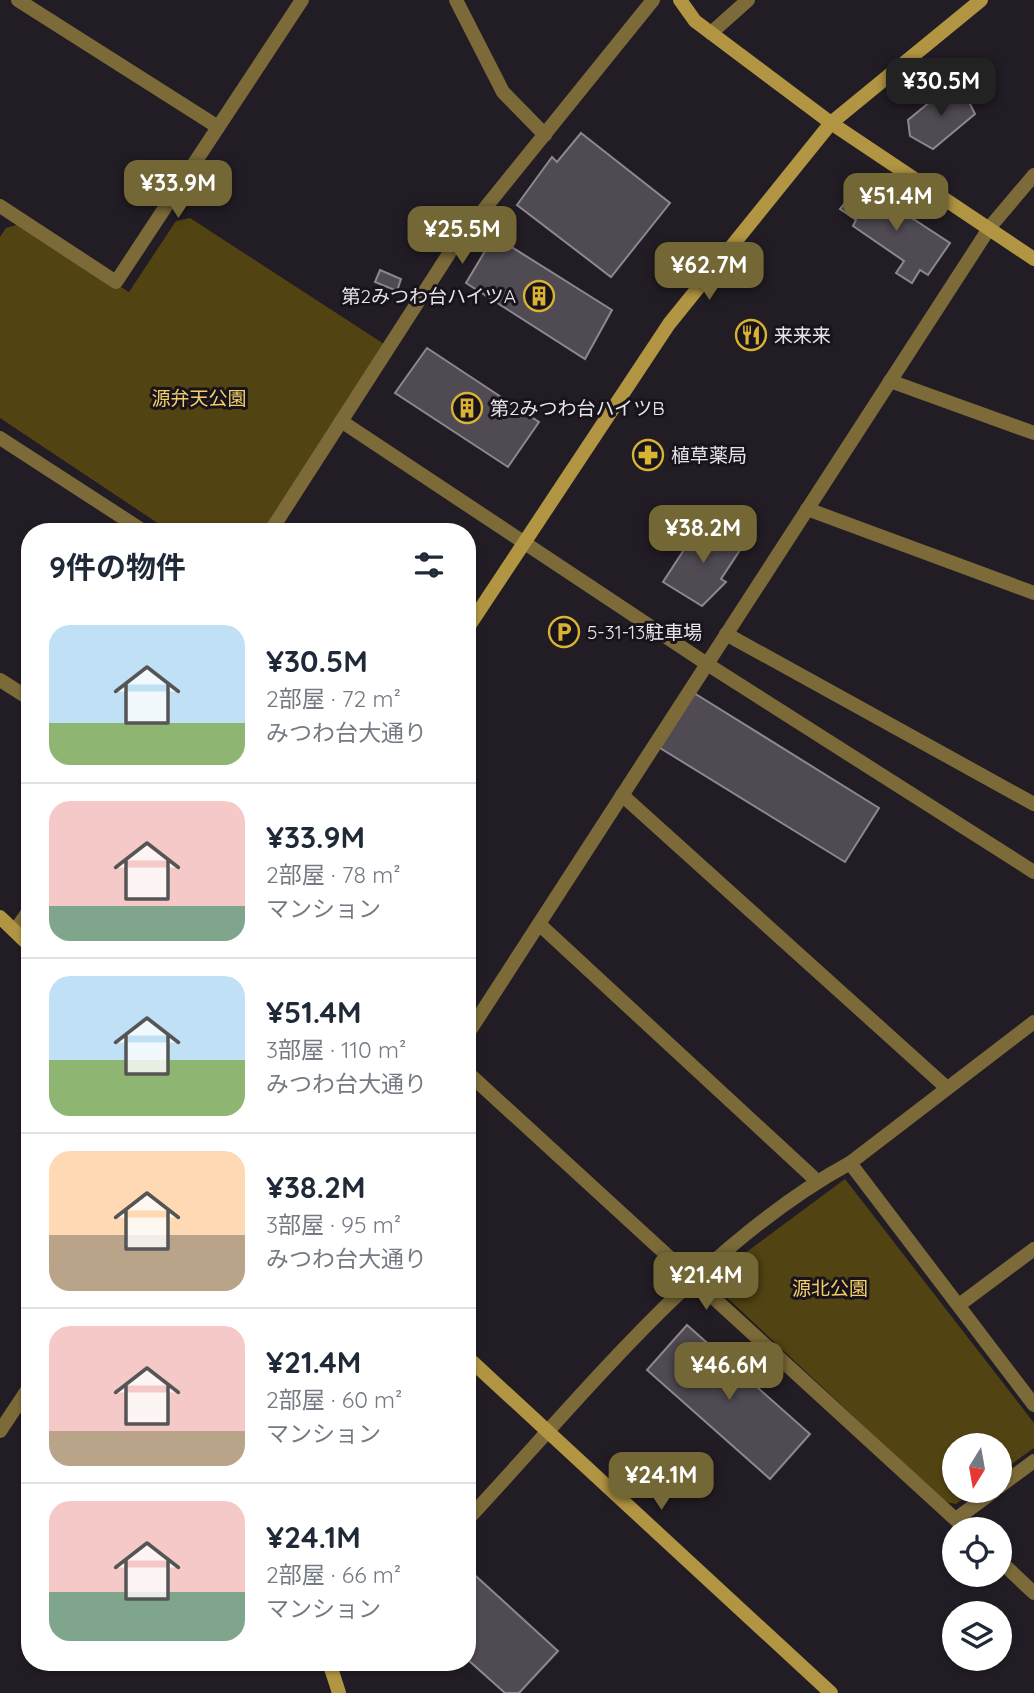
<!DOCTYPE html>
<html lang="ja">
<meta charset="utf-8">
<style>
body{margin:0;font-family:Quicksand,"Noto Sans JP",sans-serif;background:#f6f6f7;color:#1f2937;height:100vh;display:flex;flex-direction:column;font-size:26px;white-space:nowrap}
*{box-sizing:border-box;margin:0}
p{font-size:23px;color:#747a83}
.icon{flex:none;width:38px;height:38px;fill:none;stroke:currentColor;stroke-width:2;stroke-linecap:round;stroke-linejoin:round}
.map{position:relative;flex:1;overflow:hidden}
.drawer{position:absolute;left:21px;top:523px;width:455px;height:1148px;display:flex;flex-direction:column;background:#fff;border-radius:28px;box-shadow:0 2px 5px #0004}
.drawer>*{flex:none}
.needle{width:46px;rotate:191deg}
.fabs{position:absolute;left:942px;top:1433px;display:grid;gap:14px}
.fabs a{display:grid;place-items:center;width:70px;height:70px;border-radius:50%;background:#fff;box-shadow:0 2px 5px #0004;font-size:35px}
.price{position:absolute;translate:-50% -60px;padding:0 16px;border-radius:14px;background:#736735;color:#fff;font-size:23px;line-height:46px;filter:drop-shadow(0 2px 4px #0008)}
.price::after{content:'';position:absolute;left:50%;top:42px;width:21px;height:16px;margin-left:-10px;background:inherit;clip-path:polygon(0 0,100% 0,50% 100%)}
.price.current{background:#222;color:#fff}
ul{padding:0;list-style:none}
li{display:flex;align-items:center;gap:21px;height:175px;padding:0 28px}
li+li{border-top:2px solid #e0e1e3}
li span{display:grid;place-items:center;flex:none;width:196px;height:140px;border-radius:21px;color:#555}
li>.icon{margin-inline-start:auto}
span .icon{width:84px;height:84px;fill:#fffc;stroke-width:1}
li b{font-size:30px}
h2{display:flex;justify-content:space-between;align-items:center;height:84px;padding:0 28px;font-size:30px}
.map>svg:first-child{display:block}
.green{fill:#524312}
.building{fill:#504a53;stroke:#8d8790;stroke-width:2}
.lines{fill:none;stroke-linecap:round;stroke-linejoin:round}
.lane{stroke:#7c6b39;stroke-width:14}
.street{stroke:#7c6b39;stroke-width:14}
.secondary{stroke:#b19542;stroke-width:14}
.labels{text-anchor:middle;stroke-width:6;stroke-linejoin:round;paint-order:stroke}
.poi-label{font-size:19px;fill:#e8e5ea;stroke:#19141b;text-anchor:start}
.park-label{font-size:19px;fill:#f2cf68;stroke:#19141b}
</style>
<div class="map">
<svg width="1034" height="1693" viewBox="0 0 1034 1693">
<rect width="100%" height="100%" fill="#221d25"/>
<g class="green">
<path d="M190,218L384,344L262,532H171L0,418V237L6,228L20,224L129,292L176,221Z"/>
<path d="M845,1179L1034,1423V1448L999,1473V1446H954V1491H974L956,1504L945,1502L722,1293L721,1271Z"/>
</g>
<g class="building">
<path d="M948,87L965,94L975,114L933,149L910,136L908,120Z"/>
<path d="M581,133L670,203L611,277L517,205L552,157L557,162Z"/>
<path d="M860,184L950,243L928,275L920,270L912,283L896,273L904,261L853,226L856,220L840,209Z"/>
<path d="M494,236L612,310L585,359L466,283Z"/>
<path d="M380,270L401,279L397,291L375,282Z"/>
<path d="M427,348L539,422L508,467L395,393Z"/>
<path d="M702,522L742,547L721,579L726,582L702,606L663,582Z"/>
<path d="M694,693L879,808L845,862L660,748Z"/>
<path d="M687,1325L810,1434L770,1479L647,1370Z"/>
<path d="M467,1568L558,1651L519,1693H505L467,1659Z"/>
</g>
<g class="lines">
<g class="lane">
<path d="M711,33L748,0"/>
<path d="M890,381L1034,433"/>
<path d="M726,634L1034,804"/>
<path d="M0,1431L30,1386"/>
</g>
<g class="street">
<path d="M18,0L218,127"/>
<path d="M456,0L503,92L545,135"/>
<path d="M0,206L116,282L302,0"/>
<path d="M341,421L707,664L1034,872"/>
<path d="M0,438L145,532"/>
<path d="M807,509L1034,593"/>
<path d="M270,532L452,249L653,0"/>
<path d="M0,680L30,699"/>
<path d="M622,795L947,1088"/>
<path d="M539,924L817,1181"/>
<path d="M15,931L30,909"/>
<path d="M467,1035L990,227L1034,175"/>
<path d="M467,1072L967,1530"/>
<path d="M850,1163L1034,1405"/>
<path d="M959,1305L1034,1249"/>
<path d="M999,1487L1034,1461"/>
<path d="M956,1519L994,1491"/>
<path d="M467,1520C581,1398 703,1243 850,1163L1034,1022"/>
<path d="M999,1560L1034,1593"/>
</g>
<g class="secondary">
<path d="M680,0L695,21L831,123L1034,259"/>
<path d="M467,629L669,324L831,123L981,0"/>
<path d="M0,917L30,946"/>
<path d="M467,1357L831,1693"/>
<path d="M329,1662L339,1693"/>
</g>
</g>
<defs>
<g id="building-ring" transform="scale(1.575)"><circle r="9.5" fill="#19141b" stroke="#dab333" stroke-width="1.5"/><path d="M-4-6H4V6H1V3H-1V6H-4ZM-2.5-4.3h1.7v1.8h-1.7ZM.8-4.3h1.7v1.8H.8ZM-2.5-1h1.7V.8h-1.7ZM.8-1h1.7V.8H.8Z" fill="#dab333"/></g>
<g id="restaurant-ring" transform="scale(1.575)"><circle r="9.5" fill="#19141b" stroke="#dab333" stroke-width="1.5"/><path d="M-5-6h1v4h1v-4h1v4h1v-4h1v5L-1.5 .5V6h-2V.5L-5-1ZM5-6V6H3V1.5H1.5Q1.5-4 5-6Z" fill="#dab333"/></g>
<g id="pharmacy-ring" transform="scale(1.575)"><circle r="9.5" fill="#19141b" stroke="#dab333" stroke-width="1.5"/><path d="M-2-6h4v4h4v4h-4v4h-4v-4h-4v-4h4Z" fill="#dab333"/></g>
<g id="parking-ring" transform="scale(1.575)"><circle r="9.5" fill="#19141b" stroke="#dab333" stroke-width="1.5"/><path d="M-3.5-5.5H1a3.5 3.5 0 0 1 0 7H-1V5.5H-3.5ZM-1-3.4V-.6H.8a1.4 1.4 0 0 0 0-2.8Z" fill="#dab333"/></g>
</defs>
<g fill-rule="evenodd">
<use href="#building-ring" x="539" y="296"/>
<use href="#restaurant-ring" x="751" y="335"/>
<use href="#building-ring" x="467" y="408"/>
<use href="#pharmacy-ring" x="648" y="455"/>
<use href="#parking-ring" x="564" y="632"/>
</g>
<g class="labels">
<g class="poi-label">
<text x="516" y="303" text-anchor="end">第2みつわ台ハイツA</text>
<text x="774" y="342">来来来</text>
<text x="490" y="415">第2みつわ台ハイツB</text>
<text x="671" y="462">植草薬局</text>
<text x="587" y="639">5-31-13駐車場</text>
</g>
<g class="park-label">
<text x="199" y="405">源弁天公園</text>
<text x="830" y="1295">源北公園</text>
</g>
</g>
</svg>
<div class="fabs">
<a><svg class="needle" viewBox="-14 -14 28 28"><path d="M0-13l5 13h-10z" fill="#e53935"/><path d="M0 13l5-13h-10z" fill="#747a83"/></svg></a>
<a><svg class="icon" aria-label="locate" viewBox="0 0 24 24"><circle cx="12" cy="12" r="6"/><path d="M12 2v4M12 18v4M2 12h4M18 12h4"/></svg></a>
<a><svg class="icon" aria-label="layers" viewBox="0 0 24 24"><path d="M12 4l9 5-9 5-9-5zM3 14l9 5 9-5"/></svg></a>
</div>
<b class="price current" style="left:941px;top:118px">¥30.5M</b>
<b class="price" style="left:178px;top:220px">¥33.9M</b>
<b class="price" style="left:896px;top:233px">¥51.4M</b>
<b class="price" style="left:462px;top:266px">¥25.5M</b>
<b class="price" style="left:709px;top:302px">¥62.7M</b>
<b class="price" style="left:703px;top:565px">¥38.2M</b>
<b class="price" style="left:706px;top:1312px">¥21.4M</b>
<b class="price" style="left:729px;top:1402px">¥46.6M</b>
<b class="price" style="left:661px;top:1512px">¥24.1M</b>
<section class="drawer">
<h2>9件の物件<svg class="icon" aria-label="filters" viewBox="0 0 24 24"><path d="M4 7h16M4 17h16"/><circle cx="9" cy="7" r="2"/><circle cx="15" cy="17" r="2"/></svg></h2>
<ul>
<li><span style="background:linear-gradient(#bfe0f5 70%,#8fb573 0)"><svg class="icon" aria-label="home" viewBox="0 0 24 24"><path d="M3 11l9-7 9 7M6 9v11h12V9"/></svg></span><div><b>¥30.5M</b><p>2部屋 · 72 m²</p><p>みつわ台大通り</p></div></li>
<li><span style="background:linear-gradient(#f6c9c9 75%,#7fa58c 0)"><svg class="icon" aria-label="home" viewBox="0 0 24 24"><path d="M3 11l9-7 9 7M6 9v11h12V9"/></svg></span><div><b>¥33.9M</b><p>2部屋 · 78 m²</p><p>マンション</p></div></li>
<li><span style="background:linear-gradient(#bfe0f5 60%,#8fb573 0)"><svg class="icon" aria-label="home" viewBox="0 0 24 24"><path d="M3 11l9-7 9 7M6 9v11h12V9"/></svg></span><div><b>¥51.4M</b><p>3部屋 · 110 m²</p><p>みつわ台大通り</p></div></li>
<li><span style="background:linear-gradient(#ffd9b3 60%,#b9a48a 0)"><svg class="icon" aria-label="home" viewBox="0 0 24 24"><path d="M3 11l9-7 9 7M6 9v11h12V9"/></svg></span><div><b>¥38.2M</b><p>3部屋 · 95 m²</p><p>みつわ台大通り</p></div></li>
<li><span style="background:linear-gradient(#f6c9c9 75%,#b9a48a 0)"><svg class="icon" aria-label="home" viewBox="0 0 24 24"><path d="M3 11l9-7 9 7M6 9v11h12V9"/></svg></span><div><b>¥21.4M</b><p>2部屋 · 60 m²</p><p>マンション</p></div></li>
<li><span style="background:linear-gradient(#f6c9c9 65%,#7fa58c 0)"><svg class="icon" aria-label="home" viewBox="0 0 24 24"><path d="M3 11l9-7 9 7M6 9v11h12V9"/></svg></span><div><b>¥24.1M</b><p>2部屋 · 66 m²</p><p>マンション</p></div></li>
</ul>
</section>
</div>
